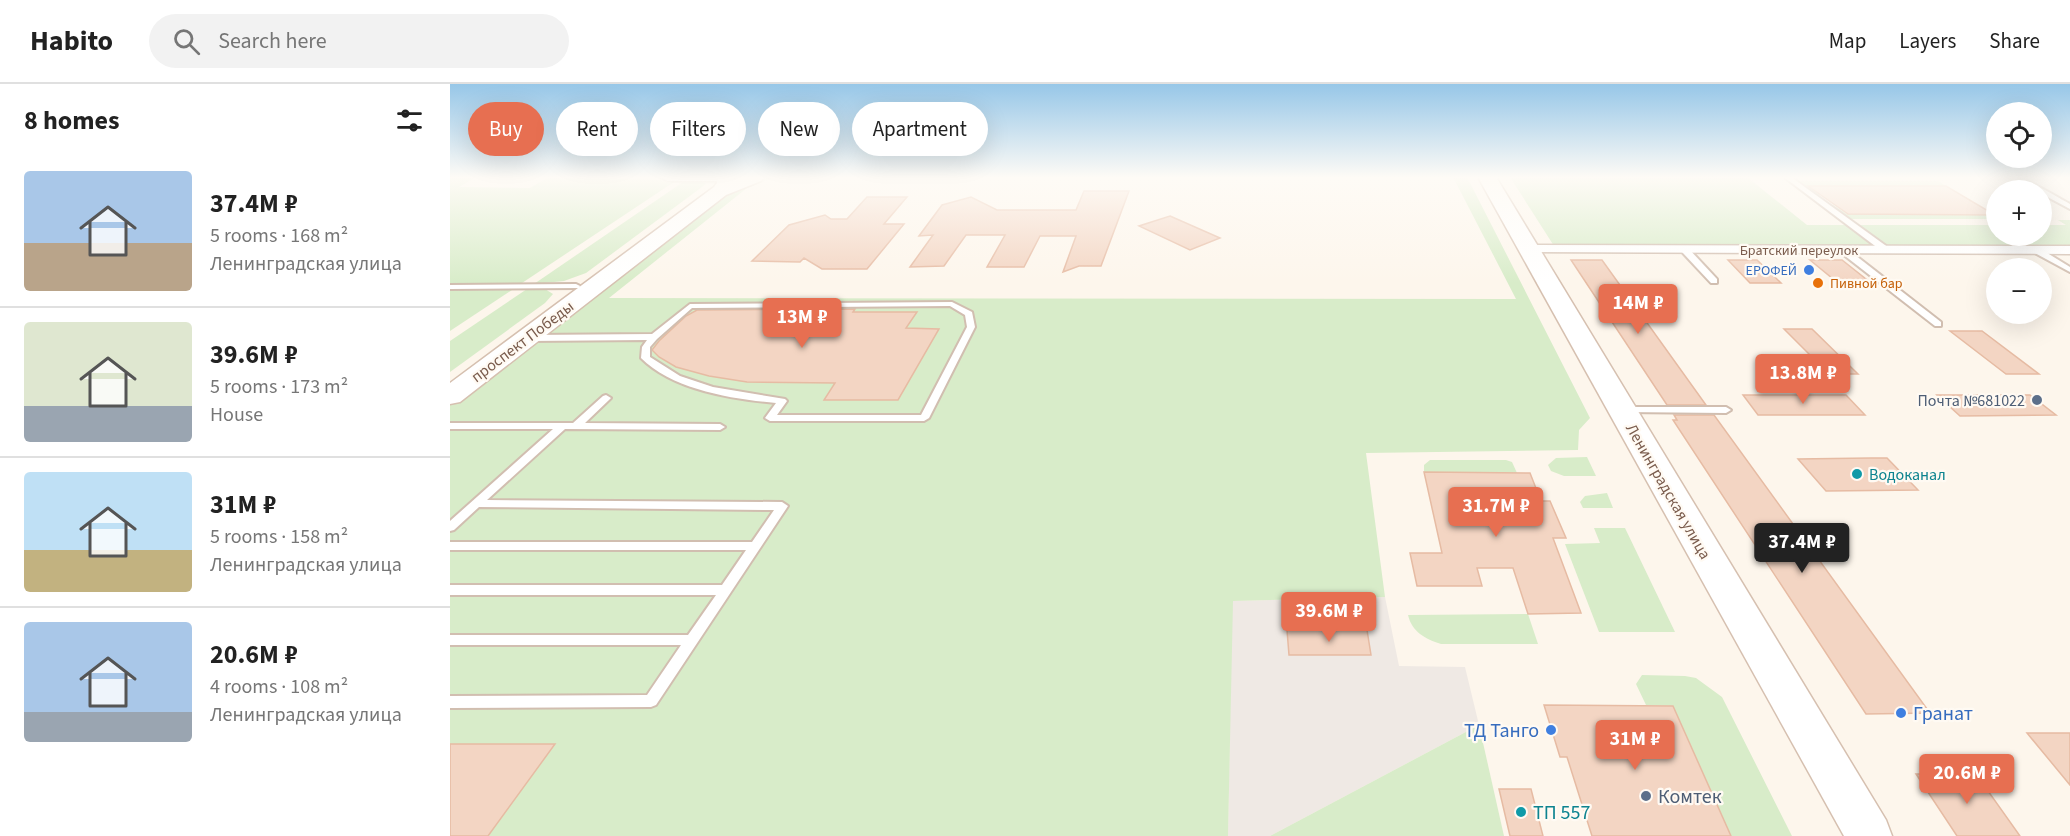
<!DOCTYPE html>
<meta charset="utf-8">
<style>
body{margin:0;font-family:"Source Sans 3",sans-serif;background:#f2f2f2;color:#222;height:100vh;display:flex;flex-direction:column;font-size:22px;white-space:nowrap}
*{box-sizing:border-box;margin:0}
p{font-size:20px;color:#767676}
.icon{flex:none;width:33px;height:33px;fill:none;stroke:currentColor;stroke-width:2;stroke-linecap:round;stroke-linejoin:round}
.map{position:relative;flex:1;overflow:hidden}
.side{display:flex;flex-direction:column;background:#fff;width:450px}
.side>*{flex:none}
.banner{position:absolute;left:18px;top:18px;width:570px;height:54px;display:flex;gap:12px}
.fabs{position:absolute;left:1536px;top:18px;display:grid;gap:12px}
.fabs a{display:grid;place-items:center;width:66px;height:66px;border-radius:50%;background:#fff;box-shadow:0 6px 24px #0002;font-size:30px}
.price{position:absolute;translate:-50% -51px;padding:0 14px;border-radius:6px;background:#e76f51;color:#fff;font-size:20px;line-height:39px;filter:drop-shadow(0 2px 3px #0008)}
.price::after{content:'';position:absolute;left:50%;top:36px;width:18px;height:14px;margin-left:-9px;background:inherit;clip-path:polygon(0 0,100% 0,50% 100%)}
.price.current{background:#222;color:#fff}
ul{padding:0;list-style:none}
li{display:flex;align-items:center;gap:18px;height:150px;padding:0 24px}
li+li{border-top:2px solid #e0e0e0}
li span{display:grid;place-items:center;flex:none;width:168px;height:120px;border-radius:6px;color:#555}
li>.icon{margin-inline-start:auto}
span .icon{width:72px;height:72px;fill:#fffc;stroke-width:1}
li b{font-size:26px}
h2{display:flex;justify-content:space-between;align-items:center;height:72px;padding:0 24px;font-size:26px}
.pill{padding:0 21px;border-radius:27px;background:#fff;box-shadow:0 6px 24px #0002;font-size:21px;line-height:54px}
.pill.current{background:#e76f51;color:#fff}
header{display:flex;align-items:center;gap:36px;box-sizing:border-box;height:84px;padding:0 30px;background:#fff;border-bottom:2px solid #e0e0e0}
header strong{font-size:28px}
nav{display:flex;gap:33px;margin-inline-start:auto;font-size:21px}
.search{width:420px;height:54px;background:#f2f2f2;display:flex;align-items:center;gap:15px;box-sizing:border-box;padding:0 21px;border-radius:33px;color:#767676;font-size:22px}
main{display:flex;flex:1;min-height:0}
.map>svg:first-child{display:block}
.industrial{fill:#efe9e4}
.green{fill:#d8ecc9}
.building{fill:#f3d5c3;stroke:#e6bba3;stroke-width:1.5}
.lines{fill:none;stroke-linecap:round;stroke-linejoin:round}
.lane-casing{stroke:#d1beb0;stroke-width:4}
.street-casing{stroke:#d1beb0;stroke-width:3}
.secondary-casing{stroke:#d6c0b0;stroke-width:3}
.lane{fill:#fff;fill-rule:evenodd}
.street{fill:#fff;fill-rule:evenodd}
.secondary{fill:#fff;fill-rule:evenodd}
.shop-dot{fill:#3f7fe0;stroke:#fffaf3;stroke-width:2}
.food-dot{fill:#e8710a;stroke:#fffaf3;stroke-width:2}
.service-dot{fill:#5c6f8a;stroke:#fffaf3;stroke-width:2}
.culture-dot{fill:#0f9aa8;stroke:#fffaf3;stroke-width:2}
.labels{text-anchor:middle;stroke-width:4.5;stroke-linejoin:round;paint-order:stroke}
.far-street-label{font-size:14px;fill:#7a5c4d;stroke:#fffaf3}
.far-shop-label{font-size:14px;fill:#366cbe;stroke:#fffaf3;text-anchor:end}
.far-food-label{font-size:14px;fill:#c56008;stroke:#fffaf3;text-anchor:start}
.street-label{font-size:16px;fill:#7a5c4d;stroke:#fffaf3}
.service-label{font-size:16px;fill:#4e5e75;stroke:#fffaf3;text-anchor:end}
.culture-label{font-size:16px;fill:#0d838f;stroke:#fffaf3;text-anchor:start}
.near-shop-label{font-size:20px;fill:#366cbe;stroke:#fffaf3;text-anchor:start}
.near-service-label{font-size:20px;fill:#4e5e75;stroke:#fffaf3;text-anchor:start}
.near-culture-label{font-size:20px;fill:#0d838f;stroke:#fffaf3;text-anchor:start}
</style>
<header>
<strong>Habito</strong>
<div class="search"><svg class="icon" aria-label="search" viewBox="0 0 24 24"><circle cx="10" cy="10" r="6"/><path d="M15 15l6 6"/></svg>Search here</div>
<nav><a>Map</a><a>Layers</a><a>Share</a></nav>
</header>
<main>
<section class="side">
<h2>8 homes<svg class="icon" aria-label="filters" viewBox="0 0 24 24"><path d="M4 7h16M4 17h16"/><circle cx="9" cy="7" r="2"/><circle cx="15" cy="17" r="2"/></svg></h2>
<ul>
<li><span style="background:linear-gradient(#a9c7e8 60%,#b9a48a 0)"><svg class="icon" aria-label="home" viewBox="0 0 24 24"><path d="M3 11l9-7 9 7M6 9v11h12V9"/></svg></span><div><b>37.4M ₽</b><p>5 rooms · 168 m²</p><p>Ленинградская улица</p></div></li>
<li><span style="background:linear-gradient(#dfe7d0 70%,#9aa5b1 0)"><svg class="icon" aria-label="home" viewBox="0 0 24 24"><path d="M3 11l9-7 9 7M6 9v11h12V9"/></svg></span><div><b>39.6M ₽</b><p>5 rooms · 173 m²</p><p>House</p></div></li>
<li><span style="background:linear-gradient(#bfe0f5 65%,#c2b280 0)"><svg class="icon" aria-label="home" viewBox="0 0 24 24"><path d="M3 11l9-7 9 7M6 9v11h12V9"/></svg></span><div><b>31M ₽</b><p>5 rooms · 158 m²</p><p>Ленинградская улица</p></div></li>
<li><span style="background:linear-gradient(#a9c7e8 75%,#9aa5b1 0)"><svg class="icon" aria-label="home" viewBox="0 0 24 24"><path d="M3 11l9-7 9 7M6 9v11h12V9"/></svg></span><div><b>20.6M ₽</b><p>4 rooms · 108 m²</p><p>Ленинградская улица</p></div></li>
</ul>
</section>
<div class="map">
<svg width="1620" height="752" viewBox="0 0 1620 752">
<rect width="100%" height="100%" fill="#fdf6ec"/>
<path class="industrial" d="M935,513L949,582L1015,583L1029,641L820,752H778L782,517Z"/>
<g class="green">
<path d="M0,93H26L9,103L80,104L95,95L104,94L227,96L72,199H0Z"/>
<path d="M315,93H325L297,104L159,214L1066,215L1003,93H1017L1140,334L1129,346L1128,366L916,369L935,513L783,517L778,752H0V320L268,115Z"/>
<path d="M1060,93H1297L1357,141H1546V152H1592V141H1616L1608,136H1620V162H1104Z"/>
<path d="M236,96L251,97L256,100L136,189L114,197L84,200Z"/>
<path d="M1340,97H1488L1496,102H1360L1370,111H1358Z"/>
<path d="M1371,121H1383L1397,130L1545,131L1546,135H1390Z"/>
<path d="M77,205H95L103,210L95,219L0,288V257Z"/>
<path d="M0,206H62L0,247Z"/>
<path d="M1137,373L1146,392H1114L1101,387L1098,381L1106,374Z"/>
<path d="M980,376H1056L1062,378L1067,389L974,388V381Z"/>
<path d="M1157,409L1163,424H1133L1130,418L1135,412Z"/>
<path d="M1144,444H1175L1225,548H1149L1115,460L1150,459Z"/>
<path d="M1078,530L1088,560H991C975,555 962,548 958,531Z"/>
<path d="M1192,591L1235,592L1246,594L1272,613L1342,752H1281L1223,622L1196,621L1186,600Z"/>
<path d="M1029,641L1054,752H820Z"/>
</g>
<g class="building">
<path d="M1358,102H1496L1545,131L1398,130Z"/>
<path d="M634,107H679L651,182H629L613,188L626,152H590L574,183H537L555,151H516L494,182L460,183L483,151L469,152L492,121L521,113L547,126H626Z"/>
<path d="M417,113H457L434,140H454L417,185H372L354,174L350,178L302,177L339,141L375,131L381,135H397Z"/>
<path d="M720,132L770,154L740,166L689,142Z"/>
<path d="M1121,176H1152L1256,321H1217Z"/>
<path d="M1278,176H1307L1331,199H1300Z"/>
<path d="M1360,176H1392L1421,199H1388Z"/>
<path d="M405,225L403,228H467L456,244L489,245L448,316H374L385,299L297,298L259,292L226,283L209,273L202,266L209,257L236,232L247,226Z"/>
<path d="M1334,245H1362L1408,290H1379Z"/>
<path d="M1500,247H1532L1589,290H1556Z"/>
<path d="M1293,311H1396L1415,331H1308Z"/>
<path d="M1487,311H1580L1606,331L1510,332Z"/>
<path d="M1224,331H1264L1480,629L1416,630L1223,336H1227Z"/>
<path d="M1421,374H1437L1468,406L1376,407L1348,375Z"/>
<path d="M974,388L1080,389L1091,417H1100L1116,454H1103L1131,529L1078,530L1063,484H1027L1032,502H967L960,469H992Z"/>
<path d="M837,546H917L921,571H839Z"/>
<path d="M1094,621L1223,622L1281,752H1142L1117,673H1110Z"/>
<path d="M1577,649H1620V701Z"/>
<path d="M0,660H105L38,752H0Z"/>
<path d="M1466,690H1526L1570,752H1507Z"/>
<path d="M1049,705H1081L1093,752H1060Z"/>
</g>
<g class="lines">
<g class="lane-casing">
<g id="lane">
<path d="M1334,93H1341L1439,164V168H1433Z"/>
<path d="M1560,93C1577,93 1604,112 1620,120V125L1592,110V106H1585Z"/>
<path d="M1232,164H1238L1267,195V199H1261L1232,168Z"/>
<path d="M1390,164H1396L1491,238V242H1485L1390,168Z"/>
<path d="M1583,164H1589L1620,183V188L1583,168Z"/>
<path d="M126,200L130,202L129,204L0,205V201Z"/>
<path d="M502,218L522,228L525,243L479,334L474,337H320L315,334L326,319C282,315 223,306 191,274L192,263L197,256L80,257L76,254L80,251L202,250L240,220ZM500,222L515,231L517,243L471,331H327L337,317L335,315L263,303L230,292L200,273V263L207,255L242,224Z"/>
<path d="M156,311L161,314L159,316L135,339L270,340L275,343L270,346L115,345L37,416L332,418L338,422L206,621L201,623L0,624V612L197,611L231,561H0V551H238L266,511H0V501H272L296,466H0V458H302L324,426L29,423L4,446L0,447V437L103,345H0V339H123L153,312Z"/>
<path d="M1175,323H1276L1281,326L1276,329L1172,328L1170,326L1172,324Z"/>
</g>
</g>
<g class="street-casing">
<g id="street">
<path d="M211,93H286L280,97H217Z"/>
<path d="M1079,161L1620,162V170L1074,168L1072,165L1074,162Z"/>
</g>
</g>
<g class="secondary-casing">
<g id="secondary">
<path d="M266,93H282L283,95L289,93H314L311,97L276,111L10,318L0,320V299L264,103L267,99Z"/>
<path d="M1028,93H1046L1436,736L1442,752H1394Z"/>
</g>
</g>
<use href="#lane" class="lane"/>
<use href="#street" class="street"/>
<use href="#secondary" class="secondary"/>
</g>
<linearGradient id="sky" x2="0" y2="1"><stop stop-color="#97c7e8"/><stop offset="0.47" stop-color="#fefbf6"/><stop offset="1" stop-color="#fefbf6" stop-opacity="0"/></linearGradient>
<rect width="1620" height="199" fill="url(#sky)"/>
<g class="shop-dot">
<circle cx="1359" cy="186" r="6"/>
<circle cx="1451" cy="629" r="6"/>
<circle cx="1101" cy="646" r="6"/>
</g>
<circle class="food-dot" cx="1368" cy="199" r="6"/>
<g class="service-dot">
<circle cx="1587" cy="316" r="6"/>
<circle cx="1196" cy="712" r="6"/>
</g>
<g class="culture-dot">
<circle cx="1407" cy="390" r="6"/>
<circle cx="1071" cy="728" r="6"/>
</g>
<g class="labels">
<g class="far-street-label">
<text x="1349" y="171">Братский переулок</text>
</g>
<g class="far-shop-label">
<text x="1347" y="191">ЕРОФЕЙ</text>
</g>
<g class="far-food-label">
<text x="1380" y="204">Пивной бар</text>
</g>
<g class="street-label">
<text transform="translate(72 257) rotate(-37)" y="6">проспект Победы</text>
<text transform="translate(1219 407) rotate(60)" y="6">Ленинградская улица</text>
</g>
<g class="service-label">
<text x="1575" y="322">Почта №681022</text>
</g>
<g class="culture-label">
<text x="1419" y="396">Водоканал</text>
</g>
<g class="near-shop-label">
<text x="1463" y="636">Гранат</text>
<text x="1089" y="653" text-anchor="end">ТД Танго</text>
</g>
<g class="near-service-label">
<text x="1208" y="719">Комтек</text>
</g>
<g class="near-culture-label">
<text x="1083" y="735">ТП 557</text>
</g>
</g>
</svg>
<div class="fabs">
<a><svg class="icon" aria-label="locate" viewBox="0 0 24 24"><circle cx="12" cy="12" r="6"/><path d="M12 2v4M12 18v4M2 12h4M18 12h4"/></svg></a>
<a>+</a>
<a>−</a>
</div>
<b class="price" style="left:1188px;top:251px">14M ₽</b>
<b class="price" style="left:352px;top:265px">13M ₽</b>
<b class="price" style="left:1353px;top:321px">13.8M ₽</b>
<b class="price" style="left:1046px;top:454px">31.7M ₽</b>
<b class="price current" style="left:1352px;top:490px">37.4M ₽</b>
<b class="price" style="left:879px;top:559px">39.6M ₽</b>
<b class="price" style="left:1185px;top:687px">31M ₽</b>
<b class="price" style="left:1517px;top:721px">20.6M ₽</b>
<div class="banner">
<a class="pill current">Buy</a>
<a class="pill">Rent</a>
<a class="pill">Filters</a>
<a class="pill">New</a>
<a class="pill">Apartment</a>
</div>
</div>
</main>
